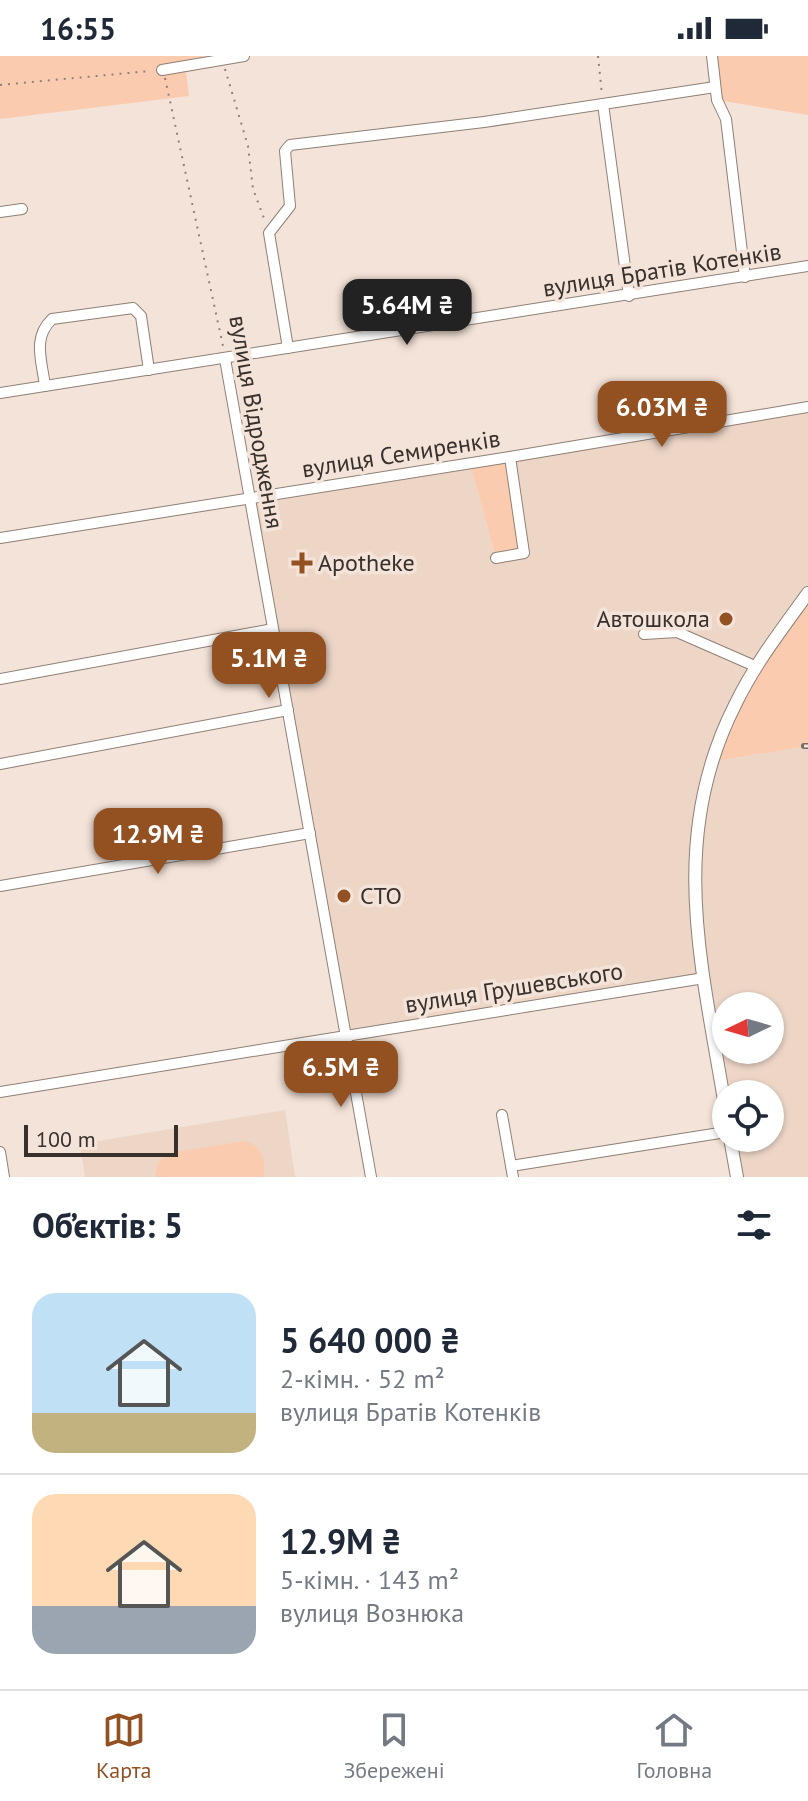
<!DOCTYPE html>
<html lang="uk">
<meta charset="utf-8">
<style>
body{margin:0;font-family:"PT Sans",sans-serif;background:#f2f2f3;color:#1f2937;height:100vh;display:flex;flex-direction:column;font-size:30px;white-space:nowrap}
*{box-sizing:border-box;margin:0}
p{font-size:26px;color:#747a83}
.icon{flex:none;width:44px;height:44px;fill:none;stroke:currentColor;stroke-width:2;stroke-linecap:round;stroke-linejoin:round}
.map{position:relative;height:1121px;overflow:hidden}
.sheet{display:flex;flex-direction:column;background:#fff;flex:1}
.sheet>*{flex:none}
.needle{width:52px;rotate:265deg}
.fabs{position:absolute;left:712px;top:936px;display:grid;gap:16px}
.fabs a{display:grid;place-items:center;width:72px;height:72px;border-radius:50%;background:#fff;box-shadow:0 2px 6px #0004;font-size:40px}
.scale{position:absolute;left:24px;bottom:20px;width:154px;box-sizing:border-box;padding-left:8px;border:4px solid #37302c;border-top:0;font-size:22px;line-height:28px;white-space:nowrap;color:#37302c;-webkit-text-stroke:6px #f4e3d8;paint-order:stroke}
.price{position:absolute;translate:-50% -68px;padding:0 18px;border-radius:16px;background:#935021;color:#fff;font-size:26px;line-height:52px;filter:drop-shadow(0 2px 4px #0008)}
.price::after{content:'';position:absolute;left:50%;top:48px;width:24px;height:18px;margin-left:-12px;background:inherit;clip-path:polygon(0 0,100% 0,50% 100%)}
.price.current{background:#222;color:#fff}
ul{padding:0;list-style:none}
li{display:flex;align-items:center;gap:24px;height:200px;padding:0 32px}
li+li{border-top:2px solid #e0e1e3}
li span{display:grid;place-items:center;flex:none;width:224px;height:160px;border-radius:24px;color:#555}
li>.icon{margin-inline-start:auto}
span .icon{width:96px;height:96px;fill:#fffc;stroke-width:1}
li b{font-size:34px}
h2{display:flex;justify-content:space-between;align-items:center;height:96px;padding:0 32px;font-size:34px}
.status{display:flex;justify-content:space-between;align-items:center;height:56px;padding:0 40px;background:#fff;direction:ltr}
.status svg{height:22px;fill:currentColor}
.dock{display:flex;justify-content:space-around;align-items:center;height:112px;border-top:2px solid #e0e1e3;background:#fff;font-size:22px;color:#747a83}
.dock a{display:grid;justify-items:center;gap:4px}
.dock .current{color:#935021}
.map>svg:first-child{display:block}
.built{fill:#eed6c7;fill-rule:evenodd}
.green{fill:#fbcbaf}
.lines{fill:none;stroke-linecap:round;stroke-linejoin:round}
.minor-casing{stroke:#8f7f75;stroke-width:12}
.major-casing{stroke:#8f7f75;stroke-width:14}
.path{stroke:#8d827b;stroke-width:2;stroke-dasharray:2 6;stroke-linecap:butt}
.minor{stroke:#fff;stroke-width:10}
.major{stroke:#fff;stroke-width:12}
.rail-casing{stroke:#756a64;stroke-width:6}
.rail{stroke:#f4e3d8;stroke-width:3;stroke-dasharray:9;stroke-linecap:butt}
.poi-dot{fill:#935021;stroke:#f4e3d8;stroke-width:3}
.labels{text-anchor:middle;stroke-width:7;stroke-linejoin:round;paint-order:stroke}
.street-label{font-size:24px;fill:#37302c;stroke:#f4e3d8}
.poi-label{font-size:24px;fill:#37302c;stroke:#f4e3d8;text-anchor:start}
</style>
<div class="status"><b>16:55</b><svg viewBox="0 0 49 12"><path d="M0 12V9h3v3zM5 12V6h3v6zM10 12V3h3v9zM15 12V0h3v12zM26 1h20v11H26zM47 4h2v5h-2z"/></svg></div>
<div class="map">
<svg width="808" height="1121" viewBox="0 0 808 1121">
<rect width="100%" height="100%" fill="#f4e3d8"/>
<g class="built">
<path d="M808,351V537L713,706L808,690V1121H737L730,1082H770V1038H726L704,922L346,979L250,442L470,407L496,502L510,401ZM726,950H770V994H726Z"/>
<path d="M285,1054L295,1121H85L80,1088Z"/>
</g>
<g class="green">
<path d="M0,0H229L185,7L189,40L0,63Z"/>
<path d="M712,0H808V59L717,44Z"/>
<path d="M510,401L524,497L496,502L470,407Z"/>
<path d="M808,537V690L712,706L725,671Z"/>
<path d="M244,1085C261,1088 267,1104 263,1121H155L158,1106L170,1097Z"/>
</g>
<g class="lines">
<g class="minor-casing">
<g id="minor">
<path d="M712,0L717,44L726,63L745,221"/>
<path d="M162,14L244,0"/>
<path d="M603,48L629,240"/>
<path d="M0,156L22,153"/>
<path d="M288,292L269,177L290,150L285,95L290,89L484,66L715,31"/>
<path d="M225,303L371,1121"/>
<path d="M45,330C42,305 32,282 52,263L133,252L141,260L149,314"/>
<path d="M0,337L808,210"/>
<path d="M0,482L510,401L808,351"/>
<path d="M496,502L524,497L510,401"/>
<path d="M644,578L677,576L757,611"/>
<path d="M0,623L273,573"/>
<path d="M0,708L288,654"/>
<path d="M0,830L310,777"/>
<path d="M0,1036L704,922"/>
<path d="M502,1059L513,1121"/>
<path d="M0,1096L4,1121"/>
<path d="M511,1110L726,1076"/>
</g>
</g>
<g class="major-casing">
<g id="major">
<path d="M726,1056C703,914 666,785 735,649C754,609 782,573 808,537"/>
<path d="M730,1082L737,1121"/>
</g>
</g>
<g class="path">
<path d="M598,0L602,39"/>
<path d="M225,13L248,90L253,133L265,165"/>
<path d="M165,22L223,290"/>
<path d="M0,29L150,15"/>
</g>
<use href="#minor" class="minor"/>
<use href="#major" class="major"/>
<g class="rail-casing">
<path id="rail" d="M804,690H808"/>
</g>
<use href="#rail" class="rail"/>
</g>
<g class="poi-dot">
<path d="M298 495h8v8h8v8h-8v8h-8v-8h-8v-8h8z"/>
<circle cx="726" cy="563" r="8"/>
<circle cx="344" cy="840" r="8"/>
</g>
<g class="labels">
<g class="street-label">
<text transform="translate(662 214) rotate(-9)" y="8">вулиця Братів Котенків</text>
<text transform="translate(256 366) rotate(80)" y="8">вулиця Відродження</text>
<text transform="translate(401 398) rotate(-9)" y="8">вулиця Семиренків</text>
<text transform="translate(514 932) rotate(-9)" y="8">вулиця Грушевського</text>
</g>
<g class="poi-label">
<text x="318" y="515">Apotheke</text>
<text x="710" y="571" text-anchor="end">Автошкола</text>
<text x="360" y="848">СТО</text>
</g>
</g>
</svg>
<div class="fabs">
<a><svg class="needle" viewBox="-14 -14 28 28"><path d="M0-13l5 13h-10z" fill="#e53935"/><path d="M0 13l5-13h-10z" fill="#747a83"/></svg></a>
<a><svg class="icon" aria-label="locate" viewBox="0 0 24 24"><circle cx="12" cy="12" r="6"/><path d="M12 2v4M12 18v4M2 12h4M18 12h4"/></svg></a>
</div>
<div class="scale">100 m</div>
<b class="price current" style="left:407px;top:291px">5.64M ₴</b>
<b class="price" style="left:662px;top:393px">6.03M ₴</b>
<b class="price" style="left:269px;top:644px">5.1M ₴</b>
<b class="price" style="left:158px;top:820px">12.9M ₴</b>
<b class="price" style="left:341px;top:1053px">6.5M ₴</b>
</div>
<section class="sheet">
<h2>Об’єктів: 5<svg class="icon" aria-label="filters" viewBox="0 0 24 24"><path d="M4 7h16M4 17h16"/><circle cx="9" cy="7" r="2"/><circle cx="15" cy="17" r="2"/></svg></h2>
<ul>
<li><span style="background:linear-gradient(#bfe0f5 75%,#c2b280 0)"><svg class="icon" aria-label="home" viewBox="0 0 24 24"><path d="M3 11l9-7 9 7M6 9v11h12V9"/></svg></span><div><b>5 640 000 ₴</b><p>2-кімн. · 52 m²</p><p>вулиця Братів Котенків</p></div></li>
<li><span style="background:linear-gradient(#ffd9b3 70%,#9aa5b1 0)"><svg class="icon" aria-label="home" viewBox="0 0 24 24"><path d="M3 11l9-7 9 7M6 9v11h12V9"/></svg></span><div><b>12.9M ₴</b><p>5-кімн. · 143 m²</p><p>вулиця Вознюка</p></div></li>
</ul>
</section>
<nav class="dock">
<a class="current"><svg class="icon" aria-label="map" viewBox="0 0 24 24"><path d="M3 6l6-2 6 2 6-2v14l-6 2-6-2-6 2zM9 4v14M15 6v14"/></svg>Карта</a>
<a><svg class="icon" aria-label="saved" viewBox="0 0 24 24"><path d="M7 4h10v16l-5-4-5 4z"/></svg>Збережені</a>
<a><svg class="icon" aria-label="home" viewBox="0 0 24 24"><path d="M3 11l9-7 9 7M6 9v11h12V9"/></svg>Головна</a>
</nav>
